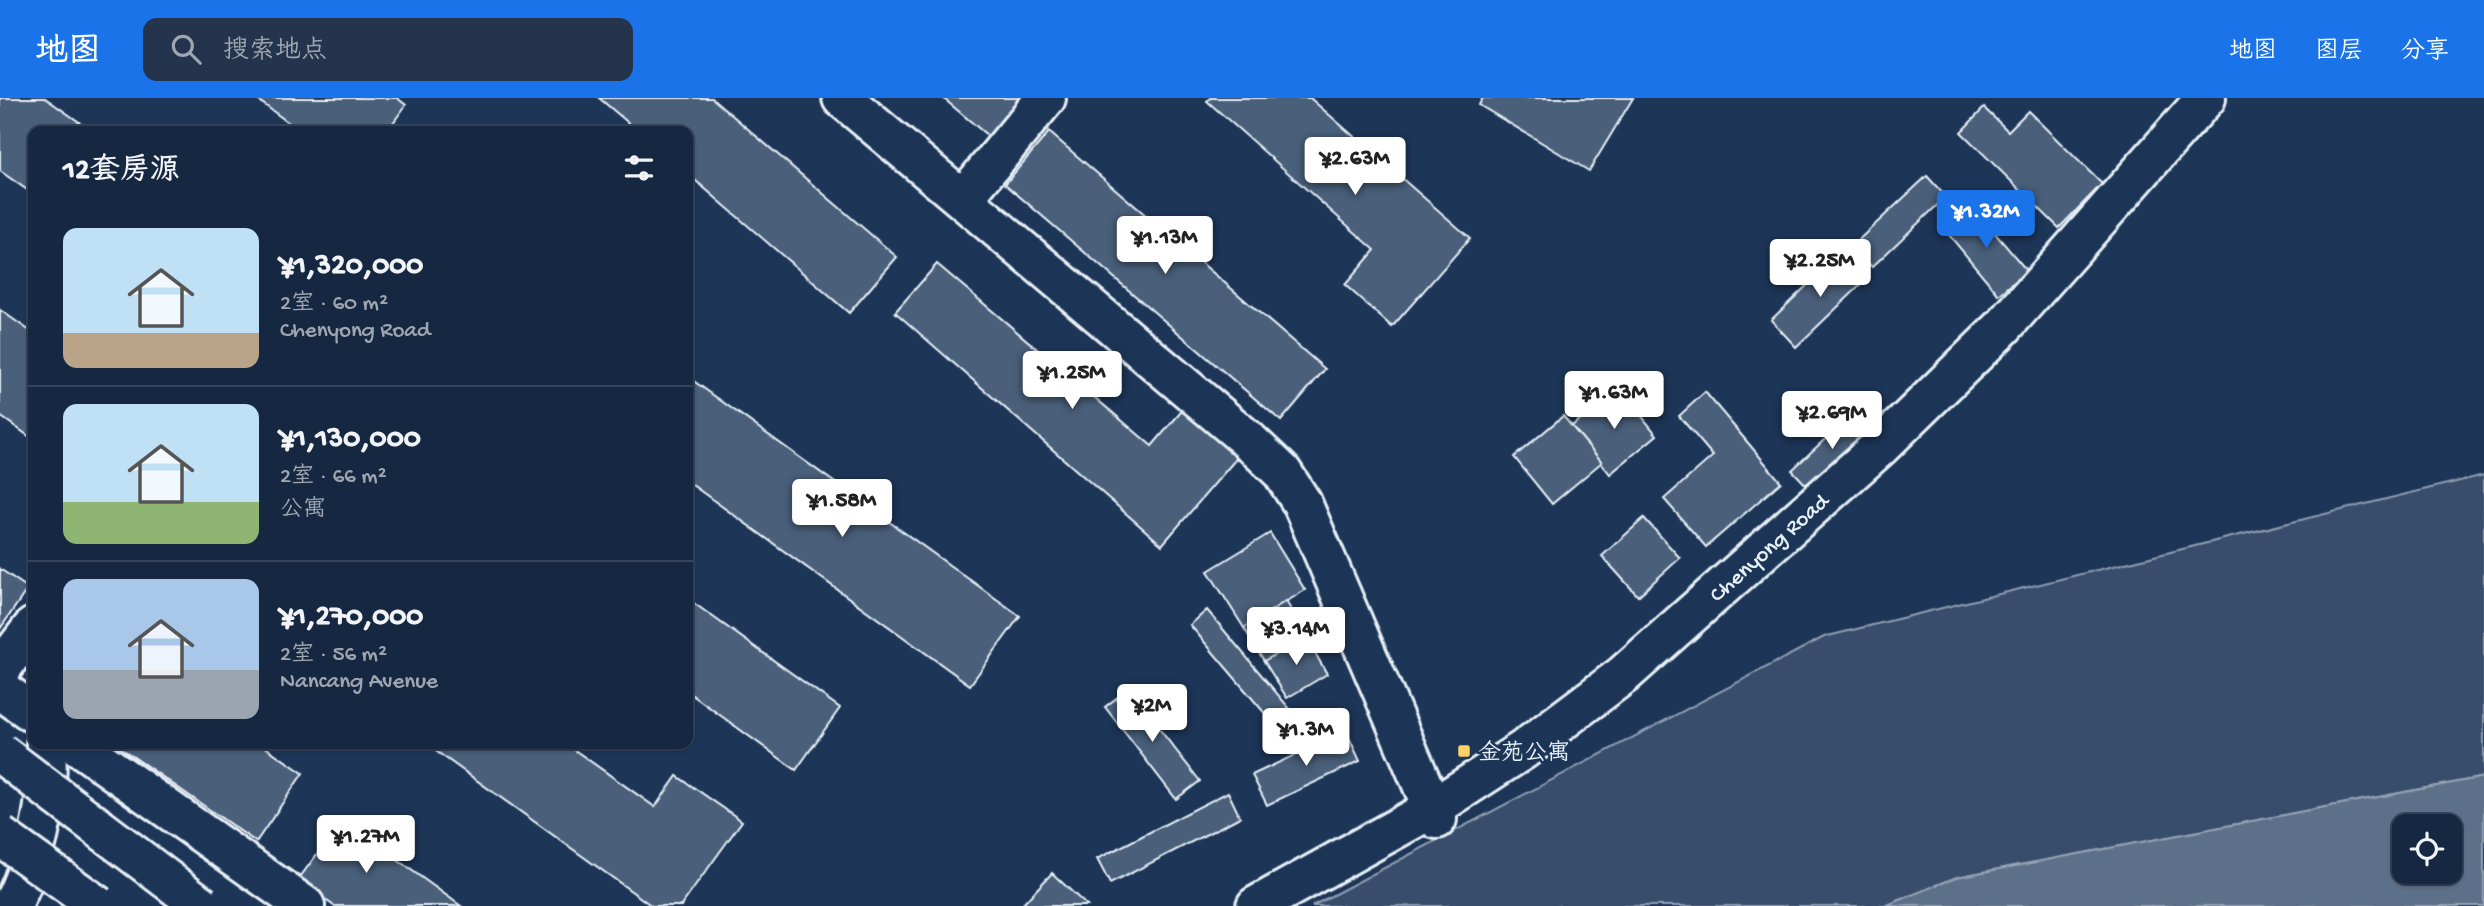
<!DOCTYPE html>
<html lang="zh">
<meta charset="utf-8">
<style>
body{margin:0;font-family:"Gochi Hand","LXGW WenKai TC",sans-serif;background:#23344c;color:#f1f3f6;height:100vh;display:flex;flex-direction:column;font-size:26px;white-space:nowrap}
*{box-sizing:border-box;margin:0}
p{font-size:23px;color:#9ea6b1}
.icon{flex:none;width:38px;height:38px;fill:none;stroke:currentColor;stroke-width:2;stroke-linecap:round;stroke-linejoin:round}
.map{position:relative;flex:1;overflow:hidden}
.sheet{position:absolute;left:28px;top:28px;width:665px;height:623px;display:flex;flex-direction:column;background:#162841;border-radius:14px;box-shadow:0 2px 5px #0004,0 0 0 2px #35445a}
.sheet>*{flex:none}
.controls{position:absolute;left:2392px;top:716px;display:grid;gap:14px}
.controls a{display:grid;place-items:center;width:70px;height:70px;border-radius:14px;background:#162841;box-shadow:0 2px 5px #0004,0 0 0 2px #35445a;font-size:35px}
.price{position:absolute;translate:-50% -60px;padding:0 16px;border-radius:7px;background:#fff;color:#222;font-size:23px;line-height:46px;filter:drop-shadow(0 2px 4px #0008)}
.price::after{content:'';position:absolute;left:50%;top:42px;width:21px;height:16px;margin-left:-10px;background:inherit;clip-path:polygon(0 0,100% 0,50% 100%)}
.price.current{background:#1a73e8;color:#fff}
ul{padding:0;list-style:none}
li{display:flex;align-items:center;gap:21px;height:175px;padding:0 35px}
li+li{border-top:2px solid #35445a}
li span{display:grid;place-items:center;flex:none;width:196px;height:140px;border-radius:14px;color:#555}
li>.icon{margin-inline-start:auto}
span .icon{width:84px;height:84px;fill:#fffc;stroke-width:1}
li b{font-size:30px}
h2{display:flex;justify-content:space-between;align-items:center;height:84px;padding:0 35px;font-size:30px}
header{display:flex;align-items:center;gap:42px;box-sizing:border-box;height:98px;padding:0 35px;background:#1a73e8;color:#fff}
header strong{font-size:33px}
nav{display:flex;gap:38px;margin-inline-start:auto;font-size:24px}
.search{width:490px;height:63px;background:#23344c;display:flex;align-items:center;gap:18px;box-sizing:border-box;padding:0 24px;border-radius:14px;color:#9ea6b1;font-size:26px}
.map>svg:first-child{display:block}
.green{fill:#374d6c;stroke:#909fb2;stroke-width:2}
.water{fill:#5d7089;stroke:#95a4b5;stroke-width:2;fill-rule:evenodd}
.building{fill:#495e7a;stroke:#e8f1f8;stroke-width:2}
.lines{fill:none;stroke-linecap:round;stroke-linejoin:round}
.minor-casing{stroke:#e8f1f8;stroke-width:44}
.major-casing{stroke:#e8f1f8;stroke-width:44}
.minor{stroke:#1d3557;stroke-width:38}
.major{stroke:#1d3557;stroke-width:38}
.minor-bridge-casing{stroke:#e8f1f8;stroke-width:44;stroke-linecap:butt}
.highway-bridge-casing{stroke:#e8f1f8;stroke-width:44;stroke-linecap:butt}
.minor-bridge{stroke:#1d3557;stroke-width:38}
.highway-bridge{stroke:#1d3557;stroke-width:38}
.poi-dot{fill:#ffd166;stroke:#1d3557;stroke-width:2.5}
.labels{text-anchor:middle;stroke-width:5;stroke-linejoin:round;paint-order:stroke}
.street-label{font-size:23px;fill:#e8f1f8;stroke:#1d3557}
.poi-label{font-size:23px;fill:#e8f1f8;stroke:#1d3557;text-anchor:start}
</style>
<header>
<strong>地图</strong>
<div class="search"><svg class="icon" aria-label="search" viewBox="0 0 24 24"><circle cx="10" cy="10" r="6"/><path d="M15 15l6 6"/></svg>搜索地点</div>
<nav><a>地图</a><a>图层</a><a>分享</a></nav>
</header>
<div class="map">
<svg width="2484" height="808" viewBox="0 0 2484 808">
<rect width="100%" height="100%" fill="#1d3557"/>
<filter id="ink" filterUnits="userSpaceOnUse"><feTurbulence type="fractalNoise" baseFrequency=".0143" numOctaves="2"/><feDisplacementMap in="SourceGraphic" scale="14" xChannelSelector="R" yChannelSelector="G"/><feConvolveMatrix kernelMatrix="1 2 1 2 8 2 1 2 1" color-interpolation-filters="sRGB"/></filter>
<g filter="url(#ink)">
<path class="green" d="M2484,377V679L1957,779L1885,808H1312L1824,539Z"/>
<path class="water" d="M2484,679V808H1885L1957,779ZM2404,728H2450V774H2404Z"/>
<g class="building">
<path d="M0,0H45L92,33H33V96L0,73Z"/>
<path d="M255,0H397L406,7L387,33H300Z"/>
<path d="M599,0H712L897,159L849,215L688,76V33H638Z"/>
<path d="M943,0H1020L988,38Z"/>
<path d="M1210,0H1310L1470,140L1392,229L1345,187L1375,152L1207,3Z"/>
<path d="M1483,0H1633L1589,73L1479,7Z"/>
<path d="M1984,10L2008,33L2028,13L2102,86L2059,130L1961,34Z"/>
<path d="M1049,34L1325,271L1281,323L1005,86Z"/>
<path d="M1927,78L1946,99L1872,169L1852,148Z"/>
<path d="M1972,108L2027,173L1999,197L1944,131Z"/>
<path d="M1843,153L1869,179L1796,249L1771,222Z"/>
<path d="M937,166L1152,348L1186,308L1241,355L1162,447L895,214Z"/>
<path d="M0,212L33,235V341L0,318Z"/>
<path d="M688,279L1020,518L970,587L688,384Z"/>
<path d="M1619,290L1657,337L1610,376L1572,328Z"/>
<path d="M1705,294L1781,384L1706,449L1664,401L1713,358L1679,318Z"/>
<path d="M1854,314L1872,334L1811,392L1792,372Z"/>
<path d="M1563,318L1602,364L1552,406L1514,359Z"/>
<path d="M1644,420L1680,460L1638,498L1602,458Z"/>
<path d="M1270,435L1305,492L1244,530L1208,473Z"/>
<path d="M0,471L28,490L0,531Z"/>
<path d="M688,501L840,610L796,672L688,594Z"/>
<path d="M1286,503L1306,539L1264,563L1244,530Z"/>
<path d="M1207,512L1290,611L1273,625L1190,527Z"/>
<path d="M1306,539L1327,576L1287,600L1264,563Z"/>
<path d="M1128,591L1200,683L1176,701L1105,609Z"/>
<path d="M1346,633L1360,663L1267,707L1252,677Z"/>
<path d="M115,646H261L303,675L256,744Z"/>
<path d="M426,646H566L655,709L677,678L742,723L681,808H652Z"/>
<path d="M1228,694L1240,719L1110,786L1097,761Z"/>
<path d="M342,722L461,808H334L298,782Z"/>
<path d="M1052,775L1087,808H1021Z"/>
</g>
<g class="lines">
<g class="minor-casing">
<g id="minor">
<path d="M842,0L1247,341L1282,374L1302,405L1437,721"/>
<path d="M963,101L1046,0"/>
<path d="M0,572L33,529"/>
<path d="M0,591L33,615"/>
<path d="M76,646L305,808"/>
<path d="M11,808C17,799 21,788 25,778C43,735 49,692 46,646"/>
</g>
</g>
<g class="major-casing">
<g id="major">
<path id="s1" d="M1256,808L1433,710L1523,652L1623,577L1881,348L2004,228L2206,0"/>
</g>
</g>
<use href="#minor" class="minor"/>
<use href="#major" class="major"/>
<g class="minor-bridge-casing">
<path id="minor-bridge" d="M0,655L202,808"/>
</g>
<g class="highway-bridge-casing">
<path id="highway-bridge" d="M0,738L98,808"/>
</g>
<use href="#minor-bridge" class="minor-bridge"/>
<use href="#highway-bridge" class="highway-bridge"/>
</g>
</g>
<rect class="poi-dot" x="1457" y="646" width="14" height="14" rx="3.5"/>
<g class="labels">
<g class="street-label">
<text dy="8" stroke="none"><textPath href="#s1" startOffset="628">Chenyong Road</textPath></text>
</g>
<g class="poi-label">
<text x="1478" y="661">金苑公寓</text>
</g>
</g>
</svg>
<div class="controls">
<a><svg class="icon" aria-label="locate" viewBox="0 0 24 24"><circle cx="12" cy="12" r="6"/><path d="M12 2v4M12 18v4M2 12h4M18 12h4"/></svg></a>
</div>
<b class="price" style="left:1355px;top:99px">¥2.63M</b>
<b class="price current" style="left:1986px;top:152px">¥1.32M</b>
<b class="price" style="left:1165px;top:178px">¥1.13M</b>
<b class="price" style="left:1820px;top:201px">¥2.25M</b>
<b class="price" style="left:1072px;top:313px">¥1.25M</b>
<b class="price" style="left:1614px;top:333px">¥1.63M</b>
<b class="price" style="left:1832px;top:353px">¥2.69M</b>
<b class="price" style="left:842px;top:441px">¥1.58M</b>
<b class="price" style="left:1296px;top:569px">¥3.14M</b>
<b class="price" style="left:1152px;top:646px">¥2M</b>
<b class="price" style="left:1306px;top:670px">¥1.3M</b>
<b class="price" style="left:366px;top:777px">¥1.27M</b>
<section class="sheet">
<h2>12套房源<svg class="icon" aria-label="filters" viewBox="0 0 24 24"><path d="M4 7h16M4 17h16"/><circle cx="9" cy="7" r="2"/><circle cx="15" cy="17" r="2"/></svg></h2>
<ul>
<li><span style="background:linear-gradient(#bfe0f5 75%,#b9a48a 0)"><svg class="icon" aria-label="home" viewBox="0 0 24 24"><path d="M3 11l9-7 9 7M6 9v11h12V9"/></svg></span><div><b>¥1,320,000</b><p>2室 · 60 m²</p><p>Chenyong Road</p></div></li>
<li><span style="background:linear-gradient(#bfe0f5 70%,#8fb573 0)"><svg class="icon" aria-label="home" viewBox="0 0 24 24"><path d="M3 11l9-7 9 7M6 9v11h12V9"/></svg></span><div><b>¥1,130,000</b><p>2室 · 66 m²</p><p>公寓</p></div></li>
<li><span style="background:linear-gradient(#a9c7e8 65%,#9aa5b1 0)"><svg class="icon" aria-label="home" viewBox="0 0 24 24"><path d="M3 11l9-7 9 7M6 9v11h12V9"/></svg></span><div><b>¥1,270,000</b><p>2室 · 56 m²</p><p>Nancang Avenue</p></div></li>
</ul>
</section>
</div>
